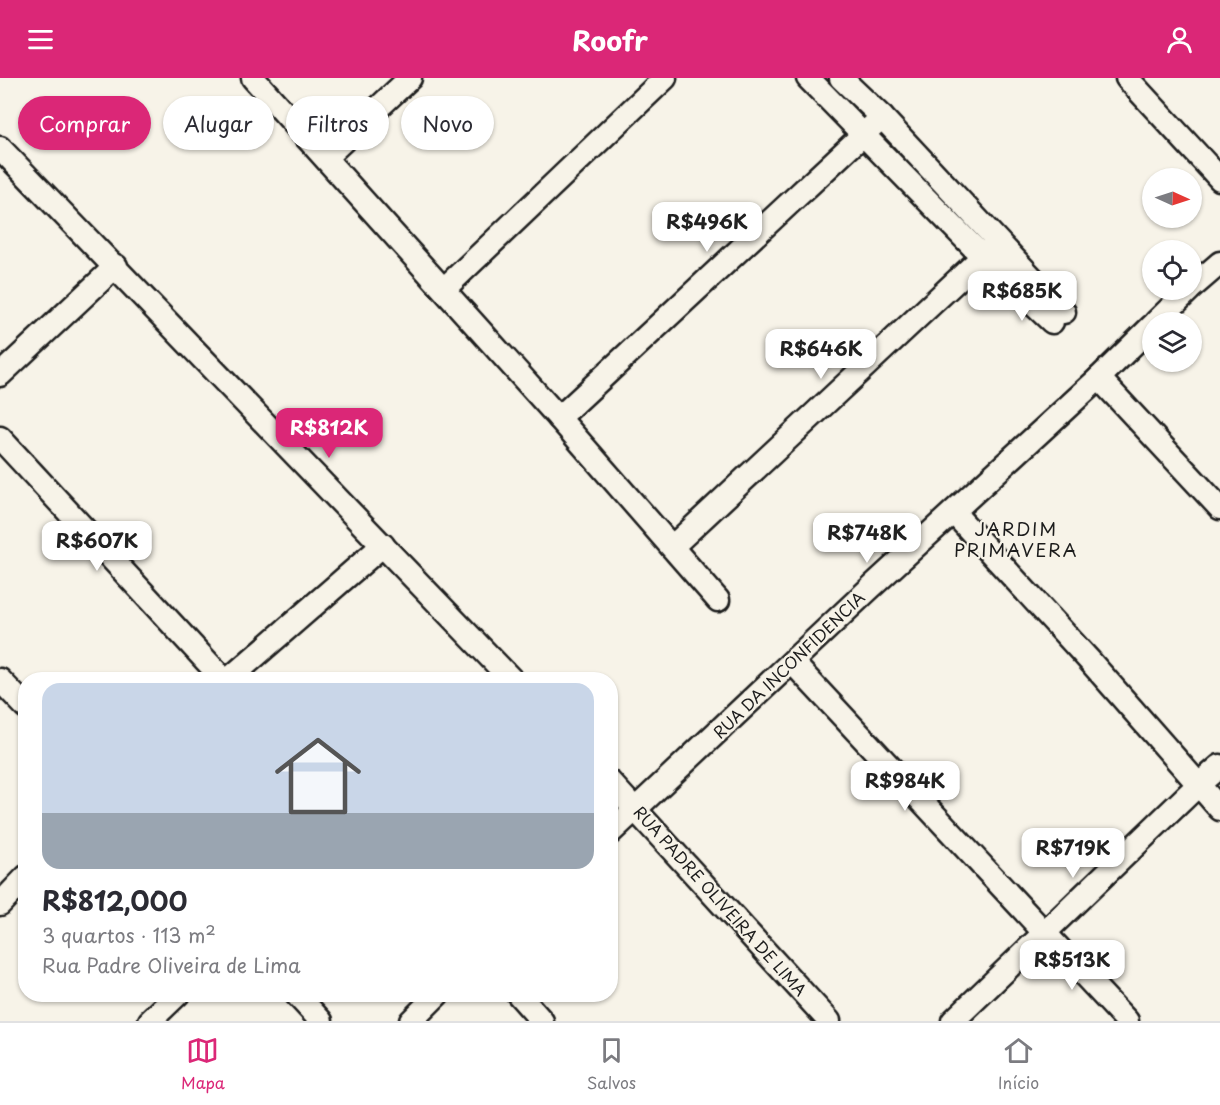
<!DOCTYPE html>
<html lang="pt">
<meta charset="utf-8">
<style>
body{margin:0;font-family:"Playpen Sans",sans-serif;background:#f7f7f7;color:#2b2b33;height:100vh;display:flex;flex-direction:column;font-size:22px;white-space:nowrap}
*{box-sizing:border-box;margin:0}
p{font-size:20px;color:#7c7c81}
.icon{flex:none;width:33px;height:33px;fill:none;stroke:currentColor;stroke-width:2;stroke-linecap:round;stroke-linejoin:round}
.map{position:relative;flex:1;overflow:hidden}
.sheet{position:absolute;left:18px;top:594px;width:600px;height:330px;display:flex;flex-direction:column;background:#fff;border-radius:24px;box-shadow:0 2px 4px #0004}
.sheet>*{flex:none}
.banner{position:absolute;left:18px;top:18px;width:600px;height:54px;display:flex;gap:12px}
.needle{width:39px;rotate:93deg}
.tools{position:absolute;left:1142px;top:90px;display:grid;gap:12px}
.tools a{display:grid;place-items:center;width:60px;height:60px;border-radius:50%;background:#fff;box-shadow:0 2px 4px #0004;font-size:30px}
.price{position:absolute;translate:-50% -51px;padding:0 14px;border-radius:12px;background:#fff;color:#222;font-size:20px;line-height:39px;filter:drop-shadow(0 2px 3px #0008)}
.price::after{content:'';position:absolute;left:50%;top:36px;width:18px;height:14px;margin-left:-9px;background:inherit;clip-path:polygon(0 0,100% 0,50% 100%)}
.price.selected{background:#db2777;color:#fff}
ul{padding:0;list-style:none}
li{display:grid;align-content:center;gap:12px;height:318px;padding:0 24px}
li span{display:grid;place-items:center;height:186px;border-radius:18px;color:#555}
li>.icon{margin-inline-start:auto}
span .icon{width:108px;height:108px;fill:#fffc;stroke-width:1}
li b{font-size:26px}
.pill{padding:0 21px;border-radius:27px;background:#fff;box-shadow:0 2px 4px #0004;font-size:21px;line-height:54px}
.pill.selected{background:#db2777;color:#fff}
header{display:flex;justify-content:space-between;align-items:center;height:78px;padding:0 24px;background:#db2777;color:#fff;font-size:27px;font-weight:700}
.tab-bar{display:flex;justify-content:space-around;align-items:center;height:84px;border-top:2px solid #e1e1e2;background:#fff;font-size:16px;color:#7c7c81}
.tab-bar a{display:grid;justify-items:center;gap:3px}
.tab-bar .selected{color:#db2777}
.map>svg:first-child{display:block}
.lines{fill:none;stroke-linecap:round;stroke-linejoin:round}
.minor-casing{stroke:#1c1c1c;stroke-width:27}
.minor{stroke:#f7f3e8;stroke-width:22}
.labels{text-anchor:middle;stroke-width:4.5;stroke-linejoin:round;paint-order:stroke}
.street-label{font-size:16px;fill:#1c1c1c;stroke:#f7f3e8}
.neighbourhood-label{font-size:18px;letter-spacing:1.5px;fill:#1c1c1c;stroke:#f7f3e8}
</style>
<header><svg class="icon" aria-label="menu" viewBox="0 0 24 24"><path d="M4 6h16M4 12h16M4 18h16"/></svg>Roofr<svg class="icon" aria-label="person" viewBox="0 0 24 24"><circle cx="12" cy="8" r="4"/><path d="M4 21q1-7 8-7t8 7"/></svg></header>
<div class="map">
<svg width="1220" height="943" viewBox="0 0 1220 943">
<rect width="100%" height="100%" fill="#f7f3e8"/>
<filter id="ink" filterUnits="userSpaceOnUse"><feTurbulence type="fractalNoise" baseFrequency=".0167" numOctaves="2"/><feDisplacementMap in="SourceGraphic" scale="12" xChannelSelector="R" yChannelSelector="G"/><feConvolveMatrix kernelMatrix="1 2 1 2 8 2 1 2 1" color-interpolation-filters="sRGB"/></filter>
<g filter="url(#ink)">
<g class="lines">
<g class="minor-casing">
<g id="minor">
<path d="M253,0L559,340L718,522"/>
<path d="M808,0L982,178L1052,244"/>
<path d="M841,0L882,39L1064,234"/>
<path d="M1127,0L1220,101"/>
<path d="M0,70L512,602"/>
<path d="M326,79L410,0"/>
<path d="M1191,210L1220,185"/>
<path d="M444,211L665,0"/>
<path d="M1156,244L1189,212"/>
<path d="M0,297L116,188"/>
<path d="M1099,300L1220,430"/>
<path d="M559,340L882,39"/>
<path d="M0,360L224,602"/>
<path d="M954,435L1089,582L1220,731"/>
<path d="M672,469L997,165"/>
<path d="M793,585L1127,943"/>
<path d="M0,602L26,629"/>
<path d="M228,602L383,467"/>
<path d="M610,704L829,943"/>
<path d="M610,755L868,512L1099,300L1152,248"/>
<path d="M0,826L26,799"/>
<path d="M296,916L321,943"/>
<path d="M518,916L542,943"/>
<path d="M150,943L178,916"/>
<path d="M411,943L438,916"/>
<path d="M953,943L1198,707L1220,688"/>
</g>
</g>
<use href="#minor" class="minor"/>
</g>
</g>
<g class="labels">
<g class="street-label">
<text transform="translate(789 587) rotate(-44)" y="6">RUA DA INCONFIDENCIA</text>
<text transform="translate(720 823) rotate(48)" y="6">RUA PADRE OLIVEIRA DE LIMA</text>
</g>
<g class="neighbourhood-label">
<text x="1016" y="458">JARDIM<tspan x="1016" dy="21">PRIMAVERA</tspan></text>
</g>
</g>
</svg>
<div class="tools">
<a><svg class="needle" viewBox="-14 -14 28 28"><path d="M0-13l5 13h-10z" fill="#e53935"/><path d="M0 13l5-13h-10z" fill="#7c7c81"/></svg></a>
<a><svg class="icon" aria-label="locate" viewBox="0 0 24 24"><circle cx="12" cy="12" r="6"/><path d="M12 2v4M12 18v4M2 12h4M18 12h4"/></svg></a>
<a><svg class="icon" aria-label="layers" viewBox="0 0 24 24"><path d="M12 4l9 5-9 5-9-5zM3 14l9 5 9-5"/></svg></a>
</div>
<b class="price" style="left:707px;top:175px">R$496K</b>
<b class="price" style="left:1022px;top:244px">R$685K</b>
<b class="price" style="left:821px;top:302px">R$646K</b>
<b class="price selected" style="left:329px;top:381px">R$812K</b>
<b class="price" style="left:867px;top:486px">R$748K</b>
<b class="price" style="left:97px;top:494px">R$607K</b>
<b class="price" style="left:905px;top:734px">R$984K</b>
<b class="price" style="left:1073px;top:801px">R$719K</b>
<b class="price" style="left:1072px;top:913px">R$513K</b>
<div class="banner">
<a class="pill selected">Comprar</a>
<a class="pill">Alugar</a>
<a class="pill">Filtros</a>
<a class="pill">Novo</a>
</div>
<section class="sheet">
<ul>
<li><span style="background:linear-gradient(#c9d6e8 70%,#9aa5b1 0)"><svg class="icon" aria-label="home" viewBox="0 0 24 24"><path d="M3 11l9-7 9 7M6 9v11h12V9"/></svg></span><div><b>R$812,000</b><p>3 quartos · 113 m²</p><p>Rua Padre Oliveira de Lima</p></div></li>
</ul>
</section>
</div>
<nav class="tab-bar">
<a class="selected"><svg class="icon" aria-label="map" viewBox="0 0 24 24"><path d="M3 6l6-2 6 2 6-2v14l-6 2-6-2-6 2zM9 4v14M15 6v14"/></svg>Mapa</a>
<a><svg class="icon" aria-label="saved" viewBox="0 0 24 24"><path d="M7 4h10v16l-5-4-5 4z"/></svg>Salvos</a>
<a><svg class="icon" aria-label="home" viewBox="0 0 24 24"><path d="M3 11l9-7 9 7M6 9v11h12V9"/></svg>Início</a>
</nav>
